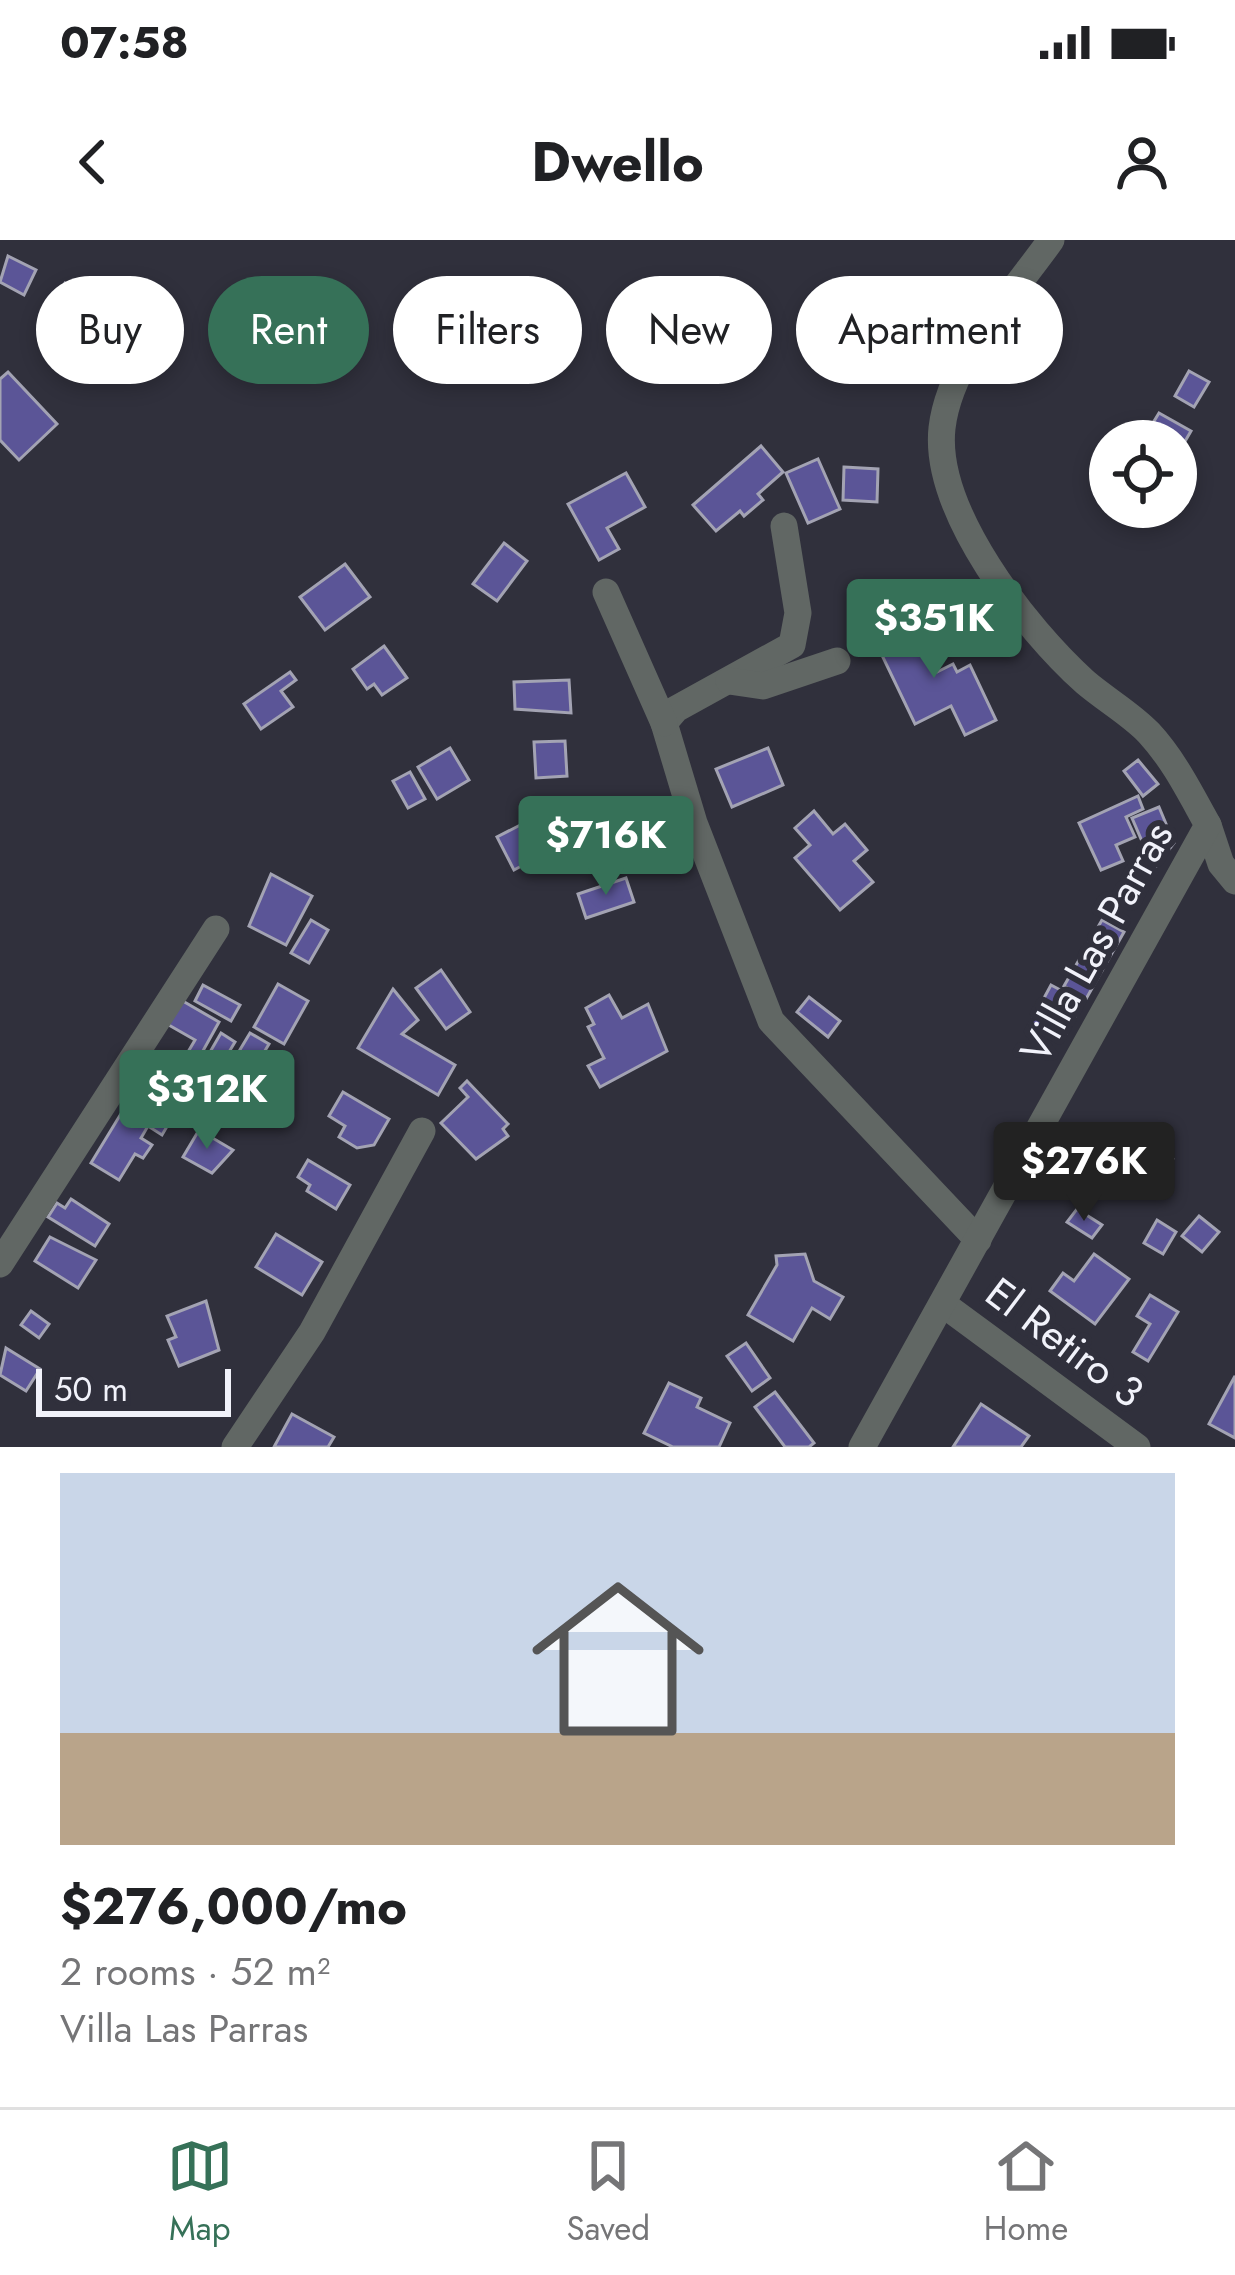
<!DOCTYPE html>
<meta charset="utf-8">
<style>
body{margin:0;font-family:Jost,sans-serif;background:#f6f6f6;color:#202124;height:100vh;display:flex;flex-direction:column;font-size:45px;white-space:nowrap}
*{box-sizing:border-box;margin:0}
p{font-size:39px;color:#757577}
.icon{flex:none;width:66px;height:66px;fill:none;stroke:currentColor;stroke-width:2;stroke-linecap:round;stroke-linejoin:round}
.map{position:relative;height:1207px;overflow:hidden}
.details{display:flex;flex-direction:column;background:#fff;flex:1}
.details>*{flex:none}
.hud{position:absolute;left:36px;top:36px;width:1164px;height:108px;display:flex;gap:24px}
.tools{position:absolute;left:1089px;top:180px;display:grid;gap:24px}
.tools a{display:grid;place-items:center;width:108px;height:108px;border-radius:50%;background:#fff;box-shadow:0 6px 18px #0003;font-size:60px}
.scale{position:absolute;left:36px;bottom:30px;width:195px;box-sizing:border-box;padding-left:12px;border:6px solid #f1f2fa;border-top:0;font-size:33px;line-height:42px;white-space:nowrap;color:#f1f2fa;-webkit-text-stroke:9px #30303c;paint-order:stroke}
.price{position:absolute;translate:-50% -102px;padding:0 27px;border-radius:12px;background:#367158;color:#fff;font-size:39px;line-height:78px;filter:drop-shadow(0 3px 6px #0008)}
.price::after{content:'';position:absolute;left:50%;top:72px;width:36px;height:27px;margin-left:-18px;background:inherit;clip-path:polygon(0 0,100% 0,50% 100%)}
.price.on{background:#222;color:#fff}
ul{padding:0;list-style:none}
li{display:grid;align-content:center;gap:24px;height:636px;padding:0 60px}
li span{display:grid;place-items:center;height:372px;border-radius:0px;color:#555}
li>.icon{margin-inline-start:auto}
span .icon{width:216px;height:216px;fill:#fffc;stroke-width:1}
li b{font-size:51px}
.chip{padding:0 42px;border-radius:54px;background:#fff;box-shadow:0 6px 18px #0003;font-size:42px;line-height:108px}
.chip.on{background:#367158;color:#fff}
.status{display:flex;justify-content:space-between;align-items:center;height:84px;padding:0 60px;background:#fff;direction:ltr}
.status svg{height:33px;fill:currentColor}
header{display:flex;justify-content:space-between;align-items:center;height:156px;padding:0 60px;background:#fff;font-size:54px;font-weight:700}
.menu{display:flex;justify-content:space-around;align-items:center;height:168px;border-top:3px solid #e0e0e0;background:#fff;font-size:33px;color:#757577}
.menu a{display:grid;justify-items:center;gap:6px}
.menu .on{color:#367158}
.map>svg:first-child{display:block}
.building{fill:#5b5597;stroke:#a3a3b3;stroke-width:3}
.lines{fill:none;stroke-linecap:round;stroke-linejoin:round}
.minor{stroke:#616764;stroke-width:27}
.labels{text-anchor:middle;stroke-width:12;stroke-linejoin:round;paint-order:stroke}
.street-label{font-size:42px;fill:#f1f2fa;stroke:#30303c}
</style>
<div class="status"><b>07:58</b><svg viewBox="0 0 49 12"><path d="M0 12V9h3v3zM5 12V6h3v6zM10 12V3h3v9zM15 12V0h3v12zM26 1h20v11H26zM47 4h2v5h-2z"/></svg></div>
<header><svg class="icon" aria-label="back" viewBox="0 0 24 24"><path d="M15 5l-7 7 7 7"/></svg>Dwello<svg class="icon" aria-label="person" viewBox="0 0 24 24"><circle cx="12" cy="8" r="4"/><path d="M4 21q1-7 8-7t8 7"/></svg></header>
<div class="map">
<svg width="1235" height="1207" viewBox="0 0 1235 1207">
<rect width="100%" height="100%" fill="#30303c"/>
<g class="building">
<path d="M8,16L36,30L24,55L0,42Z"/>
<path d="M65,43L92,58L79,82L51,67Z"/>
<path d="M1189,131L1209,142L1194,167L1175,156Z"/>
<path d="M8,132L57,184L19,220L0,200V139Z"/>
<path d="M1159,173L1191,191L1176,217V201H1142Z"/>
<path d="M761,206L783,232L758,254L763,260L744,276L740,271L716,291L693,265Z"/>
<path d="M818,219L840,269L808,283L786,233Z"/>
<path d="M844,227L878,229L877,262L843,260Z"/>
<path d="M626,233L645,267L607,288L619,309L599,320L568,264Z"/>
<path d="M1110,256V267H1147L1136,285L1104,266Z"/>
<path d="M504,303L527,321L497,361L473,344Z"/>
<path d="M345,324L370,357L325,390L300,357Z"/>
<path d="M933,381L942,401L937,404L942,413L929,420L935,433L953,424L957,432L970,425L996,480L965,495L951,466L915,484L878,407Z"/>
<path d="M384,406L407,438L382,455L374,444L367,449L353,429Z"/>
<path d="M290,432L296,440L281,451L293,467L261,489L244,464Z"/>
<path d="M569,440L571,473L515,469L514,442Z"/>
<path d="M565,501L567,536L536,538L534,502Z"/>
<path d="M450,508L469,540L437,559L418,527Z"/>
<path d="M768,508L783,545L732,567L716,529Z"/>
<path d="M1138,520L1158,544L1143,556L1124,531Z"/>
<path d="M410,532L425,559L408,568L393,541Z"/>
<path d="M1138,556L1143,569L1126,577L1135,597L1116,605L1123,621L1101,630L1079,583Z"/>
<path d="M1159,567L1174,603L1154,629L1132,578Z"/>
<path d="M814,571L833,594L845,584L867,610L854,621L873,642L840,670L795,618L810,605L795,588Z"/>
<path d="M530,580L547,612L514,630L497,597Z"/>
<path d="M271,634L312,656L286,705L249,686Z"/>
<path d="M626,638L634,662L586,678L578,654Z"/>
<path d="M311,680L328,690L309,723L291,713Z"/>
<path d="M1102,680L1124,692L1086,759L1064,746Z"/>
<path d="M441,730L470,772L446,789L416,748Z"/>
<path d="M278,744L308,761L284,804L254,787Z"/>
<path d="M203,745L240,765L231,781L195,761Z"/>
<path d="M1051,745L1083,762L1062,801L1030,784Z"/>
<path d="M393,749L418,780L402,794L455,825L438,855L358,808Z"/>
<path d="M609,755L622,778L648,764L667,811L600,847L588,826L604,818L588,787L594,784L586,768Z"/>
<path d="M809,757L840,781L828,797L797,772Z"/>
<path d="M181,760L219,782L199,818L188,812L195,800L167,784Z"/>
<path d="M221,793L235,802L220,827L206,819Z"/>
<path d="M250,793L269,804L254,829L235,818Z"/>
<path d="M467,841L508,884L503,889L508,896L476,919L441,883L468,857L460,848Z"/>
<path d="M343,852L389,879L374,905L357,908L339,897L345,886L329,876Z"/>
<path d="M133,854L172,878L162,895L148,886L141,898L152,905L143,918L135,914L119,940L91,923Z"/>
<path d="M1113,886L1132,899L1127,906L1143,917L1152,905L1173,919L1156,944L1145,936L1138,946L1114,929L1110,934L1099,927L1095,933L1084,926L1095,887L1107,895Z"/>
<path d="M199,890L233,910L212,933L183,917Z"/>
<path d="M308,920L350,945L336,969L307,951L310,945L298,937Z"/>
<path d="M71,959L109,984L95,1006L48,977L57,963L65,968Z"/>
<path d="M1077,969L1102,985L1092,998L1067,982Z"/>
<path d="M1199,976L1219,992L1202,1012L1182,996Z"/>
<path d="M1157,980L1176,992L1163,1014L1144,1003Z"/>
<path d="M276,994L322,1022L302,1055L256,1027Z"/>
<path d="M50,997L96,1020L78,1048L35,1021Z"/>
<path d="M805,1014L814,1041L843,1057L830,1079L812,1068L793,1101L748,1075L777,1025L776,1016Z"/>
<path d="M1094,1014L1129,1039L1095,1084L1050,1051L1063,1033L1074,1041Z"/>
<path d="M1150,1055L1178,1072L1148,1121L1133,1112L1150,1084L1137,1076Z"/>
<path d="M206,1061L219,1110L179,1126L168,1100L176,1097L167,1076Z"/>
<path d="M31,1071L49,1084L39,1098L21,1085Z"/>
<path d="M746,1103L770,1138L752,1151L727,1116Z"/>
<path d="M6,1108L40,1129L26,1151L0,1135Z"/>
<path d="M1235,1136V1198L1209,1184Z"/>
<path d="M669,1143L701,1158L697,1167L730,1183L719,1207H673L644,1193Z"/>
<path d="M775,1152L814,1203L809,1207H785L755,1167Z"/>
<path d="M981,1164L1029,1196L1021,1207H953Z"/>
<path d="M292,1174L334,1197L328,1207H274Z"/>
</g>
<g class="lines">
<g class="minor">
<path d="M784,286L798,373L792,405L676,469L664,483L694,583L771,781L978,1000"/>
<path d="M606,352L664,483"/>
<path d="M729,441L763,446L837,421"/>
<path d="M1208,585L1221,624L1235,641"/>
<path d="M0,1024L216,689"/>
<path d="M943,1064L1137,1207"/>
<path d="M235,1207L312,1092L422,891"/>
<path d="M862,1207L1208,585C1190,553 1174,520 1149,493C1131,474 1106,460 1085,442C1026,389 933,271 942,188C950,119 1013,54 1051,0"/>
</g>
</g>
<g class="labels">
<g class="street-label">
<text transform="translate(1096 702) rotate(-61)" y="15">Villa Las Parras</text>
<text transform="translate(1065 1102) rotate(37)" y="15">El Retiro 3</text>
</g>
</g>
</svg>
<div class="tools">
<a><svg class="icon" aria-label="locate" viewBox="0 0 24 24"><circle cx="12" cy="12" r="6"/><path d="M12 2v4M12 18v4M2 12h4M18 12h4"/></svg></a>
</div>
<div class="scale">50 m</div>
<b class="price" style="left:934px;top:441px">$351K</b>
<b class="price" style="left:606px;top:658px">$716K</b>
<b class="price" style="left:207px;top:912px">$312K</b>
<b class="price on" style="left:1084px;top:984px">$276K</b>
<div class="hud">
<a class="chip">Buy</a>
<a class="chip on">Rent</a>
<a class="chip">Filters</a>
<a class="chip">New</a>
<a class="chip">Apartment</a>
</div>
</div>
<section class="details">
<ul>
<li><span style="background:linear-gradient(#c9d6e8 70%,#b9a48a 0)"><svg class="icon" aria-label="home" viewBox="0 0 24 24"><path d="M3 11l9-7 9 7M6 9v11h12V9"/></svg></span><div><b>$276,000/mo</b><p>2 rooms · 52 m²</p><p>Villa Las Parras</p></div></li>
</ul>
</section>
<nav class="menu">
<a class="on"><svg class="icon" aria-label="map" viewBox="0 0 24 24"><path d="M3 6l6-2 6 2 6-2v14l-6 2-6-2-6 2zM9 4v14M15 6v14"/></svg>Map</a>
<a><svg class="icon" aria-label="saved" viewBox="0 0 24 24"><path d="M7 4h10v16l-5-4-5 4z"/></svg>Saved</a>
<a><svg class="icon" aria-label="home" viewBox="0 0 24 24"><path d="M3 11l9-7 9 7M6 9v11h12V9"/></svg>Home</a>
</nav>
